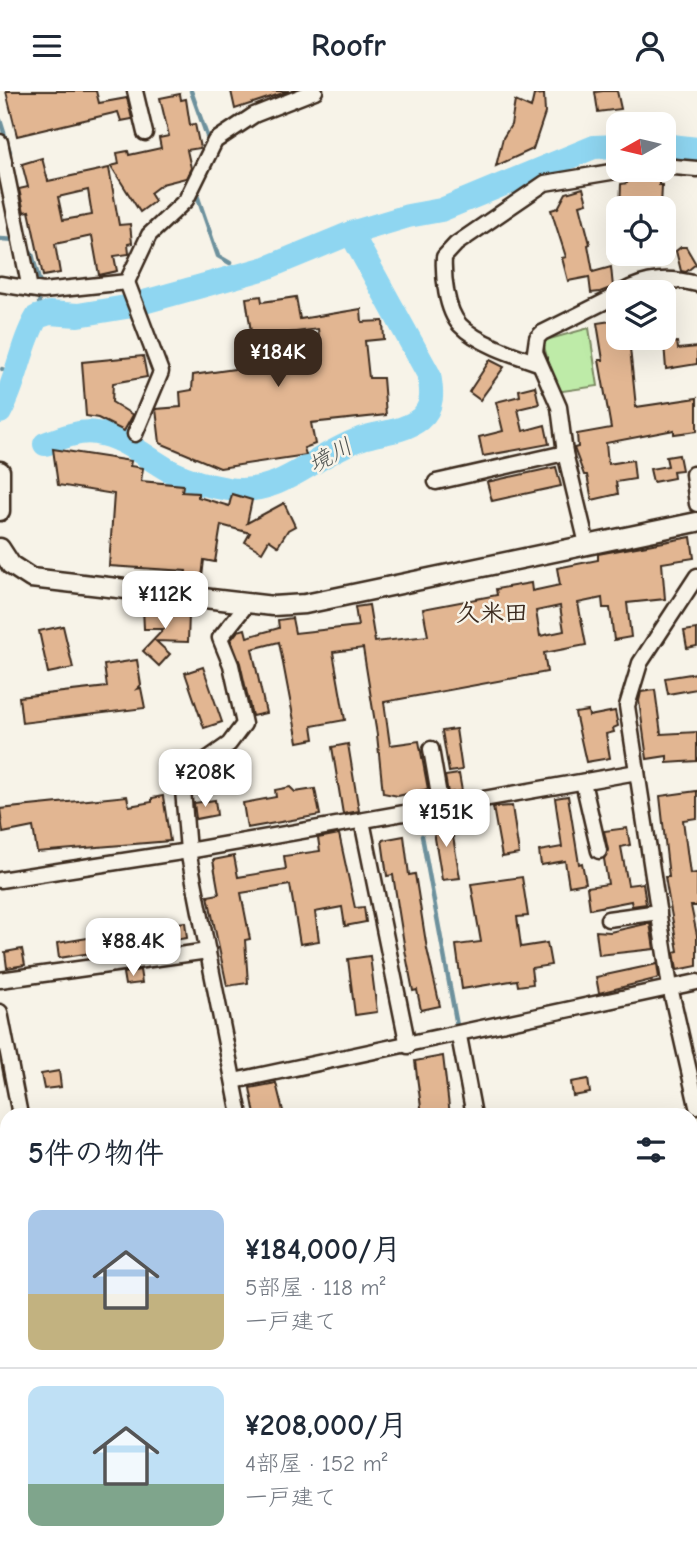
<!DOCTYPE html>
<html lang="ja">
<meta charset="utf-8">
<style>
body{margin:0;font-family:"Comic Neue","Klee One",sans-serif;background:#f6f6f7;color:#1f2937;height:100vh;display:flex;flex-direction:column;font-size:26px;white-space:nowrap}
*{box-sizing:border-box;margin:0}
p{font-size:23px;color:#747a83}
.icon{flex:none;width:38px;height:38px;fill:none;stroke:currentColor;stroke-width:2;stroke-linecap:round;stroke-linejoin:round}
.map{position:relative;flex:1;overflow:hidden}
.sheet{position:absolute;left:0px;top:1017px;width:698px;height:450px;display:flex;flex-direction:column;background:#fff;border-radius:21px 21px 0 0;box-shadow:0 7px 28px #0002}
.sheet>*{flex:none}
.needle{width:46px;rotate:262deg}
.buttons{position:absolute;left:606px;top:21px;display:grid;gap:14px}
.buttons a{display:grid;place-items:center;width:70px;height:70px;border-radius:14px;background:#fff;box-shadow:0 7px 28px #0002;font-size:35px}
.price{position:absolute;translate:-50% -60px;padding:0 16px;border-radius:14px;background:#fff;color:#222;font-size:23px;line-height:46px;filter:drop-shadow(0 2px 4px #0008)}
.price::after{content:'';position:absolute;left:50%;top:42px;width:21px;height:16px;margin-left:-10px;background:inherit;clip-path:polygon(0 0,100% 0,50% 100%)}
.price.active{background:#3b2a1e;color:#fff}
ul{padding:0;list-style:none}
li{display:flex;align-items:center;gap:21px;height:175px;padding:0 28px}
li+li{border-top:2px solid #e0e1e3}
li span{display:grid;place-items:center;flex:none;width:196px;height:140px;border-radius:14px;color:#555}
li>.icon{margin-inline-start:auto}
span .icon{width:84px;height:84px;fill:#fffc;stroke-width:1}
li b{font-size:30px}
h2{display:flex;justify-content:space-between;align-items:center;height:84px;padding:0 28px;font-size:30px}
header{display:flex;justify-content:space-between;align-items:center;height:91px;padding:0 28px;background:#fff;font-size:32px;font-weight:700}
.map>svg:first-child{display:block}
.green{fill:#beeba8;stroke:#7c8a63;stroke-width:2}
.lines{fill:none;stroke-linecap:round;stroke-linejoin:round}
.stream{stroke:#6d919d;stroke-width:4.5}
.river{stroke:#8fd6f1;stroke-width:24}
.building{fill:#e2b692;stroke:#3b2a1e;stroke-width:2;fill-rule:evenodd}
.minor-casing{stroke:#3b2a1e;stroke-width:19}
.tertiary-casing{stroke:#3b2a1e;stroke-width:23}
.minor{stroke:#f7f3e8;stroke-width:14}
.tertiary{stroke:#f7f3e8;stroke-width:18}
.labels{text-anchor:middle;stroke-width:5;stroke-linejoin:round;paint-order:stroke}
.water-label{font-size:23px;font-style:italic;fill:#505553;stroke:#f7f3e8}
.quarter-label{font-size:24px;font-weight:bold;fill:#3b2a1e;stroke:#f7f3e8}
</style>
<header><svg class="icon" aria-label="menu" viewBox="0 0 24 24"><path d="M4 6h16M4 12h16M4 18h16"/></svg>Roofr<svg class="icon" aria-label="person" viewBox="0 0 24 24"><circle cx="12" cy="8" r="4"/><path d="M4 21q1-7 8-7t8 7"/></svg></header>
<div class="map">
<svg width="697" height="1466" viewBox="0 0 697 1466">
<rect width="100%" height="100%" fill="#f7f3e8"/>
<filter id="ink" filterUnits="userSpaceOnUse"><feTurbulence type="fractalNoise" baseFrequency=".0143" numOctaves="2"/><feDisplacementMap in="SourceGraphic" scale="14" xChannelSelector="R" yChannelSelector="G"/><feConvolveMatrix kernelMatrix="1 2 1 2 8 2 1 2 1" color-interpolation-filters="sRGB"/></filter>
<g filter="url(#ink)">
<path class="green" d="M589,237L598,295L556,301L544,255L546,249Z"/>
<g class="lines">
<g class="stream">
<path d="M191,0L208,48"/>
<path d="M0,29L10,61"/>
<path d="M197,104L218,165L230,172"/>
<path d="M0,148L17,149"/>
<path d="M25,152L32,163L40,193"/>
<path d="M39,211L42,224"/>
<path d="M2,278L16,283"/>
<path d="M422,745L458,940"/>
<path d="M691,1347H697"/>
<path d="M691,1359H697"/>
<path d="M0,1361L7,1359"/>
<path d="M9,1466L43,1460"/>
</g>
<g class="river">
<path d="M663,54L697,58"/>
<path d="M0,321C17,291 20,255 37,226L49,222L78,224L126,216L266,177L351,142L408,125L441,119L594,56L618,55"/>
<path d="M45,353C61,347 78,339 96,342C122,345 148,368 172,381C188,389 209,395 228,398C281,406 313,364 360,348C379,341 402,342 420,328C434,316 432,300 429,284L351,142"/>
</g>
</g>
<g class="building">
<path d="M6,0H96L99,12L127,7L132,28L121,30L118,21L17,45Z"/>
<path d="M231,0H289L235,18Z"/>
<path d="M603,0H617L621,18L598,21L595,1Z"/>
<path d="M180,3L181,9L186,8L190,34L195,33L200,57L187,59L191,77L186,87L162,93L150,102L155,110L140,121L111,75L119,73L117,62L128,60L129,64L161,57L159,47L169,45L160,7Z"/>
<path d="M544,3L545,22L533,58L496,75L503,47L511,34L515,10L531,17L534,4Z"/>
<path d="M42,67L48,90L109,77L119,134L130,133L132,152L128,153L129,163L114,165L117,180L99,184L92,145L55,153L60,182L43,185L29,120L24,121L19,98L28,96L22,73ZM88,99L92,124L63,129L58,106Z"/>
<path d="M631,85L659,86V94H662L661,117H620L621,93L627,92Z"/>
<path d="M583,97L587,112L580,114L590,153L588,154L593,181L611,176L613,196L600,201L591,202L589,186L568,190L562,167L566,166L551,119L558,117L566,102Z"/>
<path d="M681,156H686L696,173L686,181L681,180L676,160Z"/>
<path d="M261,205L262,211L296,206L300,228L361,218L362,231L383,230L384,248L365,250L369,287H383L386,324L311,332L315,353L304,357L306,364L220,377L160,352L156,318L181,316L180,301L192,299L193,284L256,275L246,207ZM318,238L322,267L291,271L287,242Z"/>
<path d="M618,229V247H629L636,316L697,307V340L674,343V339L606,352L608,373L633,369L635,388L616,391L618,403L592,409L587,384H584L574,357L578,356L577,343L611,337L599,269H603L597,232Z"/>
<path d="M677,251L678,258L697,256V273L666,278L664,252Z"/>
<path d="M143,265L147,286L113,292L112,311L133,324L124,340L98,327L86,325L82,271Z"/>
<path d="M490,269L504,276L480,309L469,301Z"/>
<path d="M535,295L539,313L518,318L523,340L545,334L549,353L483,365L479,346L503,340L496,311L520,305L519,299Z"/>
<path d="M53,358L131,370L130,375L143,377L141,390L183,394L182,401L198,402V406L229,415L232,403L252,409L247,432L284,412L295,435L288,439L278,455L269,449L262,461L245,451L250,442L221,434L215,471L204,469L201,495L184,493L186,480L109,475L114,403L58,394Z"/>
<path d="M679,364L682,379L673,380L674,387L653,391L650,378L668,375L666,366Z"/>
<path d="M556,376L561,395L492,410L487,391Z"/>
<path d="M691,446L694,467L662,472L665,508L627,512L631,546L614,549L610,517H603L602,507L578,512L586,554L544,562L547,581L384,611L390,654L419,650L428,698L398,705L383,702L377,644L363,557L333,561L345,629L312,635L314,648L298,651L279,551L252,558L266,622L252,625L240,572L231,549L238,540L245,538L247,546L279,537L278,529L292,527L295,542L358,535L355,516L369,514L375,551L428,545L423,518L497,504L496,498L531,492L532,500L560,494L557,477L598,469V463ZM560,515L564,540L540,545L536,520Z"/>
<path d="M159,516L160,523H189L188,551L156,550L170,563L159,575L143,560L164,538H144L143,517Z"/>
<path d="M63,535L73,577L48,582L39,540Z"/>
<path d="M697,538V555L687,557L684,540Z"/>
<path d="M137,569L141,594L137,598L141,597L145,617L22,632L19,606L107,596L104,574Z"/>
<path d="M203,576L222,631L204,637L185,582Z"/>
<path d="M697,582V598L668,603L665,587Z"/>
<path d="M655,599L661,643L697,641V670L667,672V665L647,668L639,610L641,601Z"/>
<path d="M588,620L589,625L615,620L618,635L613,637L614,641L606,643L610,667L586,671L575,622Z"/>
<path d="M456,638L462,679L449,681L442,640Z"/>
<path d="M348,653L359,720L343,723L332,656Z"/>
<path d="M459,683L462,700L448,702L445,685Z"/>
<path d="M290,696L295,701L315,698L320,724L247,737L243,712L276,706L275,699Z"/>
<path d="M697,700V727L683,729L690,783L697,782V815H691L697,844V875L677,879L674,861L678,860L665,786H669L660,705Z"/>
<path d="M127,705L129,715L152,711V707L163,705L170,750L37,761L33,736L3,742L0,718Z"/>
<path d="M568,705L579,773L582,772L586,792L569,795L565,770L541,774L539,760L562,756L555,707Z"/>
<path d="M215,709L217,724L196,728L194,712Z"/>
<path d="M512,715L519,763L502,766L493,716Z"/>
<path d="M450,728L460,787L442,789L432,729Z"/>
<path d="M627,737L630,754L621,756L628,794L643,792L646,813L632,815L631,810L590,818L587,796L608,793L604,768L608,759L604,740Z"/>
<path d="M339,743L355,817L364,816L366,831L345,835L342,816L315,821L319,850L300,853L290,794L241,802L250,848L245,849L248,892L227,895L208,805L219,803L213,769L234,765L238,786L286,778L284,765L320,760L318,747Z"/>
<path d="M404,745L409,784L415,783L427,858L440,915L421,919L417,899L413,900L405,859L393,784L387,785L382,749Z"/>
<path d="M522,786L528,825L517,826L521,856L547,852L551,874L531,877L533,893L518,895L517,889L462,898L456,854L481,851L471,793Z"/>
<path d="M185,831L187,847L59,867L57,852Z"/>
<path d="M650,832L654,858L599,864L596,840L610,841Z"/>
<path d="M22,858L25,874L7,877L5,861Z"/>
<path d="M370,865L377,921L355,924L348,868Z"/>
<path d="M657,873L659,887L599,902L596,886Z"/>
<path d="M140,879L142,892L125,894L123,882Z"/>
<path d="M443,965L450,1024H422L415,970Z"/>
<path d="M59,980L61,996L44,998L41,983Z"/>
<path d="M588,988L590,1002L573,1005L571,991Z"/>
<path d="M276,992L284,1024H255L250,997Z"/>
</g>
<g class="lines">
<g class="minor-casing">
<g id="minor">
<path d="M135,0L145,42"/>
<path d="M0,51L30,198"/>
<path d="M663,75L697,78"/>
<path d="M127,191L161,281L135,343"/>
<path d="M0,193L43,200L127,191L149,144L186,109L215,50L254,24L315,0"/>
<path d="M622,201C647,187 669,186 697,193"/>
<path d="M538,272C514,264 477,252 460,234C446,219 443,185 444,166L456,153L545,92L623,79"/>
<path d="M693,383L697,413"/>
<path d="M436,391L565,362"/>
<path d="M587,453L565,362L559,316L535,261L537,247L542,242L618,204"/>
<path d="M697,485L640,572L627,615L670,896L697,1015"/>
<path d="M431,658L441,716"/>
<path d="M583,691L599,760"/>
<path d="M362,730L408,955"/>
<path d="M0,789L188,760L637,681"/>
<path d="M608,828L659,821"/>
<path d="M0,889L208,860"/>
<path d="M0,921L20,1024"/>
<path d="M459,945L474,1024"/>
<path d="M234,990L697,891"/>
<path d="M240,1024L188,760L182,686L229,653L244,633L231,574L220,547L247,513"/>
<path d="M98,1460L99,1466"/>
<path d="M321,1460L322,1466"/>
<path d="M541,1460L542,1466"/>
</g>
</g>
<g class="tertiary-casing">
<g id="tertiary">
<path d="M0,380V420"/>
<path d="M0,457L11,474L31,487L273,515L305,513L697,431"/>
</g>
</g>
<use href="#minor" class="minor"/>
<use href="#tertiary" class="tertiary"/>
</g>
</g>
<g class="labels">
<g class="water-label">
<text transform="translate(330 364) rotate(-29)" y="8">境川</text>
</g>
<g class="quarter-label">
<text x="492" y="530">久米田</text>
</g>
</g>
</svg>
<div class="buttons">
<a><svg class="needle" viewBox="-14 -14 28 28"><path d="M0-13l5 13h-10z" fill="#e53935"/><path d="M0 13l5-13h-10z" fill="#747a83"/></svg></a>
<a><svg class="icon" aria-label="locate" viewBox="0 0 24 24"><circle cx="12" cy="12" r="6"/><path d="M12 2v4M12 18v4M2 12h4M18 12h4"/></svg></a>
<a><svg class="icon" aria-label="layers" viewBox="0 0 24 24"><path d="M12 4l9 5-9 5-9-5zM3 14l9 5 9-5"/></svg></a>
</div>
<b class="price active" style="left:278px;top:298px">¥184K</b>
<b class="price" style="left:165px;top:540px">¥112K</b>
<b class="price" style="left:205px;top:718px">¥208K</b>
<b class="price" style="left:446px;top:758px">¥151K</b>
<b class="price" style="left:133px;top:887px">¥88.4K</b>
<section class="sheet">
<h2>5件の物件<svg class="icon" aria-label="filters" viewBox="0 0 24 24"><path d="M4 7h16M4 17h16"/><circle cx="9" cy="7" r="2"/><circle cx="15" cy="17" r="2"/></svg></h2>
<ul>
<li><span style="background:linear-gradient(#a9c7e8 60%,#c2b280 0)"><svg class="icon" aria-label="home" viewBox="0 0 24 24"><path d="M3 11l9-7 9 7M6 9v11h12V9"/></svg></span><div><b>¥184,000/月</b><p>5部屋 · 118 m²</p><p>一戸建て</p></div></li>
<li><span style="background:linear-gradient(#bfe0f5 70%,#7fa58c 0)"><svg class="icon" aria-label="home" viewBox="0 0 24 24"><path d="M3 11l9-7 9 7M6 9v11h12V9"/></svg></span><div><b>¥208,000/月</b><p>4部屋 · 152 m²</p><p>一戸建て</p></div></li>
</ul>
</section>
</div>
